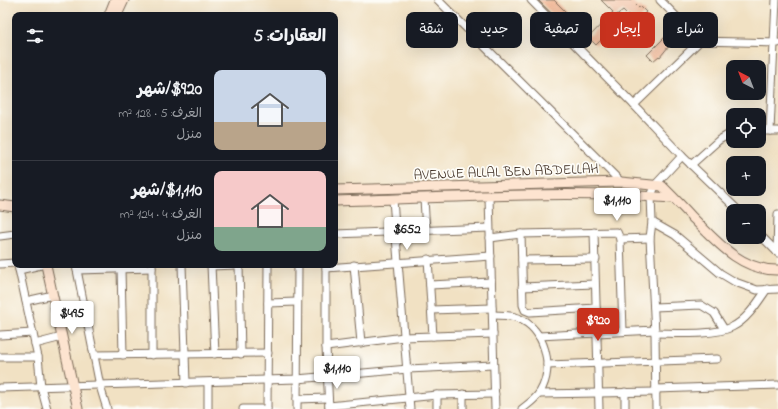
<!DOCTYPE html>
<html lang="ar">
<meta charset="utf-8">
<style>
body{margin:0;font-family:"Indie Flower","Playpen Sans Arabic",sans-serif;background:#20242c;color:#f1f3f6;direction:rtl;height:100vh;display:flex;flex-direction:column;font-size:15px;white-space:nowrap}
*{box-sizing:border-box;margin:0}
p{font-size:13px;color:#9ea1a6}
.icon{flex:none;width:22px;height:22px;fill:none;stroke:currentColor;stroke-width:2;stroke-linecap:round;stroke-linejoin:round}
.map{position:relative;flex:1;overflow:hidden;direction:ltr}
.drawer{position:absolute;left:12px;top:12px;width:326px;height:256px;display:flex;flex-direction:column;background:#171b24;border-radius:8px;box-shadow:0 4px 16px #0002;direction:rtl}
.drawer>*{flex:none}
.hud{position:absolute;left:350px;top:12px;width:368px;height:36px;direction:rtl;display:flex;gap:8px}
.needle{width:26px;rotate:318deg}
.controls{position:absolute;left:726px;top:60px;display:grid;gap:8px}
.controls a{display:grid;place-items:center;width:40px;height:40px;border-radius:8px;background:#171b24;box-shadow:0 4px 16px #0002;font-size:20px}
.price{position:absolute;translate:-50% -34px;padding:0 9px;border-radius:4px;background:#fff;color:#222;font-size:13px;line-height:26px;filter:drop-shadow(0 1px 2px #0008)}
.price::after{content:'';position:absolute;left:50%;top:24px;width:12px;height:9px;margin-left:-6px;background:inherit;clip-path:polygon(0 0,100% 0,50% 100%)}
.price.current{background:#c8321e;color:#fff}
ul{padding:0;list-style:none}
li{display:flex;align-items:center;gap:12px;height:100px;padding:0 12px}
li+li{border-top:1px solid #363941}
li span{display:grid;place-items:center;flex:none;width:112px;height:80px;border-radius:8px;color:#555}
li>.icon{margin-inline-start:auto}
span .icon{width:48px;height:48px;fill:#fffc;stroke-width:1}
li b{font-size:17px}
h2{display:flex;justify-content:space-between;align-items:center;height:48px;padding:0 12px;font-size:17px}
.tag{padding:0 14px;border-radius:8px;background:#171b24;box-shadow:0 4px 16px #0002;font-size:14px;line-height:36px}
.tag.current{background:#c8321e;color:#fff}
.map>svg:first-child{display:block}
.building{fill:#f0b28f}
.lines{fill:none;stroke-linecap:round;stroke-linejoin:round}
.street-casing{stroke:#7b6a58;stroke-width:9}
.secondary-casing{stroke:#7b6a58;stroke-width:11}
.street{stroke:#fff;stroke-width:7}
.secondary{stroke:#fde4d0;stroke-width:9}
.labels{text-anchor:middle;stroke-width:3.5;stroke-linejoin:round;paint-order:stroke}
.street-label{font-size:14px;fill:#3b2a1e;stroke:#fdfcf7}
</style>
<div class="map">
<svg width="778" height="409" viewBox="0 0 778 409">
<rect width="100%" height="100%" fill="#fdfcf7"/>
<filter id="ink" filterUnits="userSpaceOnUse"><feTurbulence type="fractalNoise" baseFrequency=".025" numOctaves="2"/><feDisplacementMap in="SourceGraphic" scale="8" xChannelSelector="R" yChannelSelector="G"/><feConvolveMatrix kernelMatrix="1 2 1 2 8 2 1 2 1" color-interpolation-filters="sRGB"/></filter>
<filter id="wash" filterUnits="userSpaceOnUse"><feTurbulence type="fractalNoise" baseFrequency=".012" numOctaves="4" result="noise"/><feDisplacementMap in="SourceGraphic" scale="16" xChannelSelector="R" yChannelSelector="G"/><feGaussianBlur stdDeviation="0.9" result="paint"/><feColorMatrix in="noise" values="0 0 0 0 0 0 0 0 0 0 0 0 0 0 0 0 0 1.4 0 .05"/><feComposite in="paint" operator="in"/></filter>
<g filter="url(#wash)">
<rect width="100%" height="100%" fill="#f1e1c3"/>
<g id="blocks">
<g class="building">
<path d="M538,0H554L590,36L613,12L601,0H631L639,8L640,6L646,12L631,28L625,22L630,17L623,10L614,17L619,22L596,45L590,39L585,44L583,42L582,43Z"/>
<path d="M667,35L673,41L660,57L659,56L653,61L647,55Z"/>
</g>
</g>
</g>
<g filter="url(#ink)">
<use href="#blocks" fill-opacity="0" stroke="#7b6a58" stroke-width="1"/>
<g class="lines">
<g class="street-casing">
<g id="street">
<path d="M438,0L621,182"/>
<path d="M531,0L634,105L682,156L739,211"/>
<path d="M660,0L700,41L778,43"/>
<path d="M634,105L700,41"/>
<path d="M759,131H778"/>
<path d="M770,131L776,0"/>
<path d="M691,165L719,140L733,132"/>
<path d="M489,197L495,409"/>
<path d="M424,199L426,231"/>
<path d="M393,200L410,409"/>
<path d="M652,222L675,235L720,273L735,282L757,290L778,289"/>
<path d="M594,232L599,409"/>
<path d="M335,234L489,228"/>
<path d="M521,234L523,305L525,310L530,312L596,308"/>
<path d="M759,234L778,253"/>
<path d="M0,236L15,234"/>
<path d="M490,238L521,234L617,232L620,239L623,331"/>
<path d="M620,239L650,238"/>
<path d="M777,252L778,214"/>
<path d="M428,259L433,336"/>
<path d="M522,260L596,259"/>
<path d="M0,264L15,263"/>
<path d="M18,265L38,357L41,387L47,409"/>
<path d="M76,265L100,386L107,409"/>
<path d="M152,265V355"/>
<path d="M182,265L186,383"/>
<path d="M211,265L215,354"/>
<path d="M239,265L241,354"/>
<path d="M326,265V347L329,409"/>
<path d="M354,265L361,343"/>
<path d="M211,266L236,265"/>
<path d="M326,268L491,256"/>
<path d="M121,269L123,355"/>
<path d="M19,270L41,265"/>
<path d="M77,270L152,268"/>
<path d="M430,285L491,282"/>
<path d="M522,287L594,284"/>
<path d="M26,301L53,295"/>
<path d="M268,303L297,302"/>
<path d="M654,307L701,305L714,313L724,329"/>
<path d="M431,310L492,308"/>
<path d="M493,315C501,315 510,315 518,318C545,329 555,367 540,392C536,399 528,404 522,409"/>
<path d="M655,333C676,333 713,336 732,327C747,320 758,302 767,289"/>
<path d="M0,335L33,333"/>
<path d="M539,336L655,330"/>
<path d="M35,344L62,337"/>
<path d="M326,347L404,337L493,334"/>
<path d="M94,355L268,353"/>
<path d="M0,357H38"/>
<path d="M547,365L717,359"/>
<path d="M208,383V409"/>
<path d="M0,388L297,379L408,369L493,365"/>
<path d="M656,389L778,385"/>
<path d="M625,392V409"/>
<path d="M463,394V409"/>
<path d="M539,394L656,392"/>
<path d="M437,395V409"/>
<path d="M297,399L328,398"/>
<path d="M329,406L437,395L495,394"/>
<path d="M243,409H267"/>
<path d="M267,409L268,265"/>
<path d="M297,409L298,265"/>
<path d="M656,409L655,333L650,238L652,222L651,196L656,184L682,156"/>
</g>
</g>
<g class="secondary-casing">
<g id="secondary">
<path d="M109,15L115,0"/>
<path d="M117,15L124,0"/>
<path d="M335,190L621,182L662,186C672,196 682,206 692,217C716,241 741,271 778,270"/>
<path d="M335,201C447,198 561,190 673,198"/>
<path d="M0,205L15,207"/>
<path d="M46,265L78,409"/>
</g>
</g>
<use href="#street" class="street"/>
<use href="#secondary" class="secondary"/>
</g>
</g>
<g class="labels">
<g class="street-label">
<text transform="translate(506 171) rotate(-2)" y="5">AVENUE ALLAL BEN ABDELLAH</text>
</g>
</g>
</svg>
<div class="controls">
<a><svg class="needle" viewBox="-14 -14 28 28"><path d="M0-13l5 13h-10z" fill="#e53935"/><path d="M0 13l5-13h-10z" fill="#9ea1a6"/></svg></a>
<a><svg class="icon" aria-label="locate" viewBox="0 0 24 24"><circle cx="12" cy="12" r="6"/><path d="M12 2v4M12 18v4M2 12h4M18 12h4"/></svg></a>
<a>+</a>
<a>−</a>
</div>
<b class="price" style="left:617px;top:222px">$1,110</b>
<b class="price" style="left:407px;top:251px">$652</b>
<b class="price" style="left:72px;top:335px">$495</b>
<b class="price current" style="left:598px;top:342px">$920</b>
<b class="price" style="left:337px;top:390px">$1,110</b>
<div class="hud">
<a class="tag">شراء</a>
<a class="tag current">إيجار</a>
<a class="tag">تصفية</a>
<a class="tag">جديد</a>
<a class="tag">شقة</a>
</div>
<section class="drawer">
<h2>العقارات: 5<svg class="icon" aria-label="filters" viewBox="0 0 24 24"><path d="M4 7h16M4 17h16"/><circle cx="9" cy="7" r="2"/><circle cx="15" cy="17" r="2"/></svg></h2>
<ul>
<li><span style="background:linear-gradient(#c9d6e8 65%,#b9a48a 0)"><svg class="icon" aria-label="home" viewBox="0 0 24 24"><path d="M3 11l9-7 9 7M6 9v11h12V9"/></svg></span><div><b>$920/شهر</b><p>الغرف: 5 · 128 m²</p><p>منزل</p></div></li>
<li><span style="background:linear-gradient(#f6c9c9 70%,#7fa58c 0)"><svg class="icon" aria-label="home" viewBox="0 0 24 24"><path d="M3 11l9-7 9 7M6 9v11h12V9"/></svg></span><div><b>$1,110/شهر</b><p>الغرف: 4 · 124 m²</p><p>منزل</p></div></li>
</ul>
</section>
</div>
